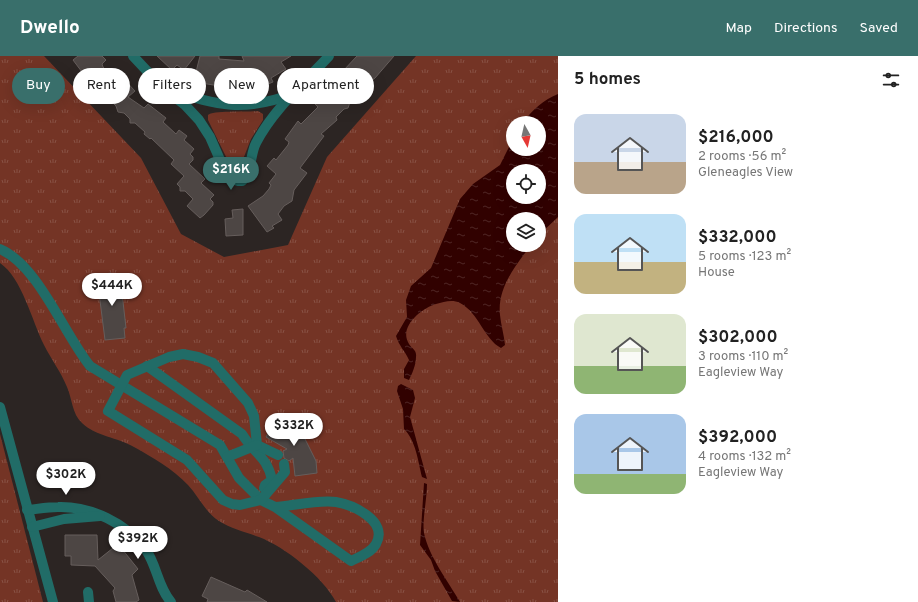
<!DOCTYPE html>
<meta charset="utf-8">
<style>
body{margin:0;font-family:Overpass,sans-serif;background:#f6f6f6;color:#222;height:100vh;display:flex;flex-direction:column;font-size:15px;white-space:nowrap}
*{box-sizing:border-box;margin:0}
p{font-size:13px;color:#767676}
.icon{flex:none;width:22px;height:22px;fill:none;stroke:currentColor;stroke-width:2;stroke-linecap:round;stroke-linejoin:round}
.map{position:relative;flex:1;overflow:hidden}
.details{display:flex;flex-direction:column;background:#fff;width:360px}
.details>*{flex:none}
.hud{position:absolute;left:12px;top:12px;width:380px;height:36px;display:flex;gap:8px}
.needle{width:26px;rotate:172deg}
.fabs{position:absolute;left:506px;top:60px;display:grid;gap:8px}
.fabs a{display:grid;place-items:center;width:40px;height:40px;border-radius:50%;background:#fff;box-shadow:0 4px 16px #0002;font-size:20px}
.price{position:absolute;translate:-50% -34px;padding:0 9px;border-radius:14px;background:#fff;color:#222;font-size:13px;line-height:26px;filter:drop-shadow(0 1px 2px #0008)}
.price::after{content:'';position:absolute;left:50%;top:24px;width:12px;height:9px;margin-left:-6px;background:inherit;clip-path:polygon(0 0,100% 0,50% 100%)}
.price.on{background:#396f6b;color:#fff}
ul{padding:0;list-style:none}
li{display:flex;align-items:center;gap:12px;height:100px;padding:0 16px}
li span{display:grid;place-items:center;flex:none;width:112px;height:80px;border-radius:12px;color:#555}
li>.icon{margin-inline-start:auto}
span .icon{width:48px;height:48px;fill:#fffc;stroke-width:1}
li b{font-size:17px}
h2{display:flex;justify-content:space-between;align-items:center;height:48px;padding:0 16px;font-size:17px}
.pill{padding:0 14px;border-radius:18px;background:#fff;box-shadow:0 4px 16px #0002;font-size:14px;line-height:36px}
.pill.on{background:#396f6b;color:#fff}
header{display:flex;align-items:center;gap:24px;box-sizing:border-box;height:56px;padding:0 20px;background:#396f6b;color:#fff}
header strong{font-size:19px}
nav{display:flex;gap:22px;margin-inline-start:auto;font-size:14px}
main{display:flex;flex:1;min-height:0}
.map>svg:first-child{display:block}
.grass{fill:url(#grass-tufts);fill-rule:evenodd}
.water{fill:url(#water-ripples);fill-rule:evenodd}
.building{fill:#4d4644;stroke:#665e5c}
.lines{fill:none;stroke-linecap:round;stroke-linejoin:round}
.minor{stroke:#216c67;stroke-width:10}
</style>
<header>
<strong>Dwello</strong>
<nav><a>Map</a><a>Directions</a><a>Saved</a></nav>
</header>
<main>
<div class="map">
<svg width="558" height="546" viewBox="0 0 558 546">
<defs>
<pattern id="grass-tufts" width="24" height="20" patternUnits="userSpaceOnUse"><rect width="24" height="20" fill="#743425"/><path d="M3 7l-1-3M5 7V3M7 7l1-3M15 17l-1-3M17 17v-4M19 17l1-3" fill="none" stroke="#885144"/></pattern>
<pattern id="water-ripples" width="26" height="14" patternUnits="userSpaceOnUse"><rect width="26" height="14" fill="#310100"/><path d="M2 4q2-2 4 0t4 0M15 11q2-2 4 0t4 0" fill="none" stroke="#4f2625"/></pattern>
</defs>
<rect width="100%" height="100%" fill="#2c2523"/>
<g class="grass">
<path d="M0,0H44L141,102L181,178L224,201L288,189L327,101L416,0H558V546H336C323,521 285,491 259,481C246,476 231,473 219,465C205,456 199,441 188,429C173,413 152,401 134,391C117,381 97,381 82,367C72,358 72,342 67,331C61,316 51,303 44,289C32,265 22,222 0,207ZM513,67H539V93H513ZM513,115H539V141H513ZM513,163H539V189H513Z"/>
<path d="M258,55L263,58V64L251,83L240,111L234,113L231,111L208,64V59C213,54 248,56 258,55Z"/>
<path d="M0,378L43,546H0Z"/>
</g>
<g class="water">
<path d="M558,38V161L539,179V163H513V189H531C516,209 497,232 500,259C501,269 504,279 505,289L501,292C484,283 479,257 460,247C452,243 444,246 436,248C422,252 398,271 409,288C412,293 417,294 416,301C416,309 412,318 409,324L404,322V313L409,304C405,295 399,290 396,280L407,261L406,244L411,230L431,212L460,143L473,128L500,109L513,83V93H539V67H523C532,54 543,44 558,38ZM513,115H539V141H513Z"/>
<path d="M401,328L413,334L415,342L410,361L427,423L422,421C418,405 416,385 404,373L403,353L397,335L398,330Z"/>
<path d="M424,427L427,428C427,443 422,465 424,477C429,501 448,525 460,546L452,545L435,515L431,504L420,489Z"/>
</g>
<g class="building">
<path d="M78,0H102L106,4L102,8L103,11L113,23L119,18L135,35L128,41L144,52L148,48L166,62L163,66L176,78L179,74L187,80L184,84L194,93L190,98L193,101V104L189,108L205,123L201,127L214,139L210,143L213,146V149L204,159L200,162L187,150L193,143L185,135H180V131L177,128L184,120L171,108L174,104L151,82L150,83L144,78L145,76L135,67H130V63L124,57L118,56L116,50L106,40L102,39L100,33L93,25L90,23L88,24L73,4Z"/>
<path d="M157,0H195L184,14L177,9L172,14Z"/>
<path d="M200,0H219V3L244,5L242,0H291L281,6L286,13L271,22L273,26L263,30L257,18L239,23V27L232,26V32L201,27L203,19L196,16Z"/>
<path d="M357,0H394L375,22L359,35L350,46L348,52L344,53L336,61L337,64L321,78L324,80L300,112L307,117L294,134L292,145L284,150L278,158L282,164L272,170L274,172L267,176L248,150L263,140L269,133L271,129L269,127L276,118L267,110L274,102L276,104L288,89L289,86L285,83L298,65L301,68L318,51L313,46L329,30L331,32L345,17L343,15Z"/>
<path d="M243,153V179L226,180L225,163L233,162L232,154Z"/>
<path d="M111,217V220L115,219L117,229L121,228L126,272H124L125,282L105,284L97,221L104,220V218Z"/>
<path d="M277,361L293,370L304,381L316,405L317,417L295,420L293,402L289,405L284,402L283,395L287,393L266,381Z"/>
<path d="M65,479H97L98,504L118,488L138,513L132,519L139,544L136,546H116L113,535L115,532L95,510L71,509V500H65Z"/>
<path d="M211,521L245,536L247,534L267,546H207L208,543L202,540Z"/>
</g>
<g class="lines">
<g class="minor">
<path d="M133,0L163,32L185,49L199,64L210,81L228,122L238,125H242C252,117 250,98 256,87C273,54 304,27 329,0"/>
<path d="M170,34C219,50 243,56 293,38"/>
<path d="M0,193C38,209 64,278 90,310L220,389L239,422L261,444L275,451L351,505C359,501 371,497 376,488C389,465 353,449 336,446C320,443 292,450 275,451"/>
<path d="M147,310L242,378C254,398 267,400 272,424L265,429L264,432"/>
<path d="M0,351L53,546"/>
<path d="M278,399L257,389L254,360L248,347L213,307L198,301L183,298L169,301L127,319L108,355L187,404L223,444L232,448L240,449L261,444L285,416L284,408"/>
<path d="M227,401L257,389"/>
<path d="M27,454C37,453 48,451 58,451C90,450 127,467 146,494C157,510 158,531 171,546"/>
<path d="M32,471L64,463L100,460"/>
<path d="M88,536L89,546"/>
</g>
</g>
</svg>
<div class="fabs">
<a><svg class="needle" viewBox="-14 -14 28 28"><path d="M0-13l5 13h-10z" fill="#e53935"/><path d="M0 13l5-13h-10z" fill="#767676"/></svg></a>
<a><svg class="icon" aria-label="locate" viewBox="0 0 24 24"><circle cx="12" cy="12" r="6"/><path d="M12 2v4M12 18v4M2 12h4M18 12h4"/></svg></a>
<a><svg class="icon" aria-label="layers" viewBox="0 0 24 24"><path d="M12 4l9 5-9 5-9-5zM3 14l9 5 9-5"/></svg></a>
</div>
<b class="price on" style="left:231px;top:135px">$216K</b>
<b class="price" style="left:112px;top:251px">$444K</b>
<b class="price" style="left:294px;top:391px">$332K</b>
<b class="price" style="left:66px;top:440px">$302K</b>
<b class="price" style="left:138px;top:504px">$392K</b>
<div class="hud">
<a class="pill on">Buy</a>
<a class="pill">Rent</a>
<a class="pill">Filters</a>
<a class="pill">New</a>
<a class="pill">Apartment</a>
</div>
</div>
<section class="details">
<h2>5 homes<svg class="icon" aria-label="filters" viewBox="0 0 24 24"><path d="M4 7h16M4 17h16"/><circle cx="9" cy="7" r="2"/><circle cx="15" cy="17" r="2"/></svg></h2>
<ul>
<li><span style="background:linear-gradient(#c9d6e8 60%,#b9a48a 0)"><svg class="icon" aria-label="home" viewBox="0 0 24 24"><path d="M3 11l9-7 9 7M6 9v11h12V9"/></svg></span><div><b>$216,000</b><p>2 rooms · 56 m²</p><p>Gleneagles View</p></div></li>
<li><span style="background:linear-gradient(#bfe0f5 60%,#c2b280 0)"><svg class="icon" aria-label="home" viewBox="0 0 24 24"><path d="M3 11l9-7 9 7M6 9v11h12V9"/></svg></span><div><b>$332,000</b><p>5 rooms · 123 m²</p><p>House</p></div></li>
<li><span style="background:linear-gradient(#dfe7d0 65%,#8fb573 0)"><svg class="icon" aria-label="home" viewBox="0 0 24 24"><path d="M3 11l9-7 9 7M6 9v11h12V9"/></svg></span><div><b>$302,000</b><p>3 rooms · 110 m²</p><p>Eagleview Way</p></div></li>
<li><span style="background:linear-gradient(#a9c7e8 75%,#8fb573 0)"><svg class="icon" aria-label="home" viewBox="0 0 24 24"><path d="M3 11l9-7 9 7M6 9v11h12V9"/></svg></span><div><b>$392,000</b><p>4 rooms · 132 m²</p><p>Eagleview Way</p></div></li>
</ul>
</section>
</main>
